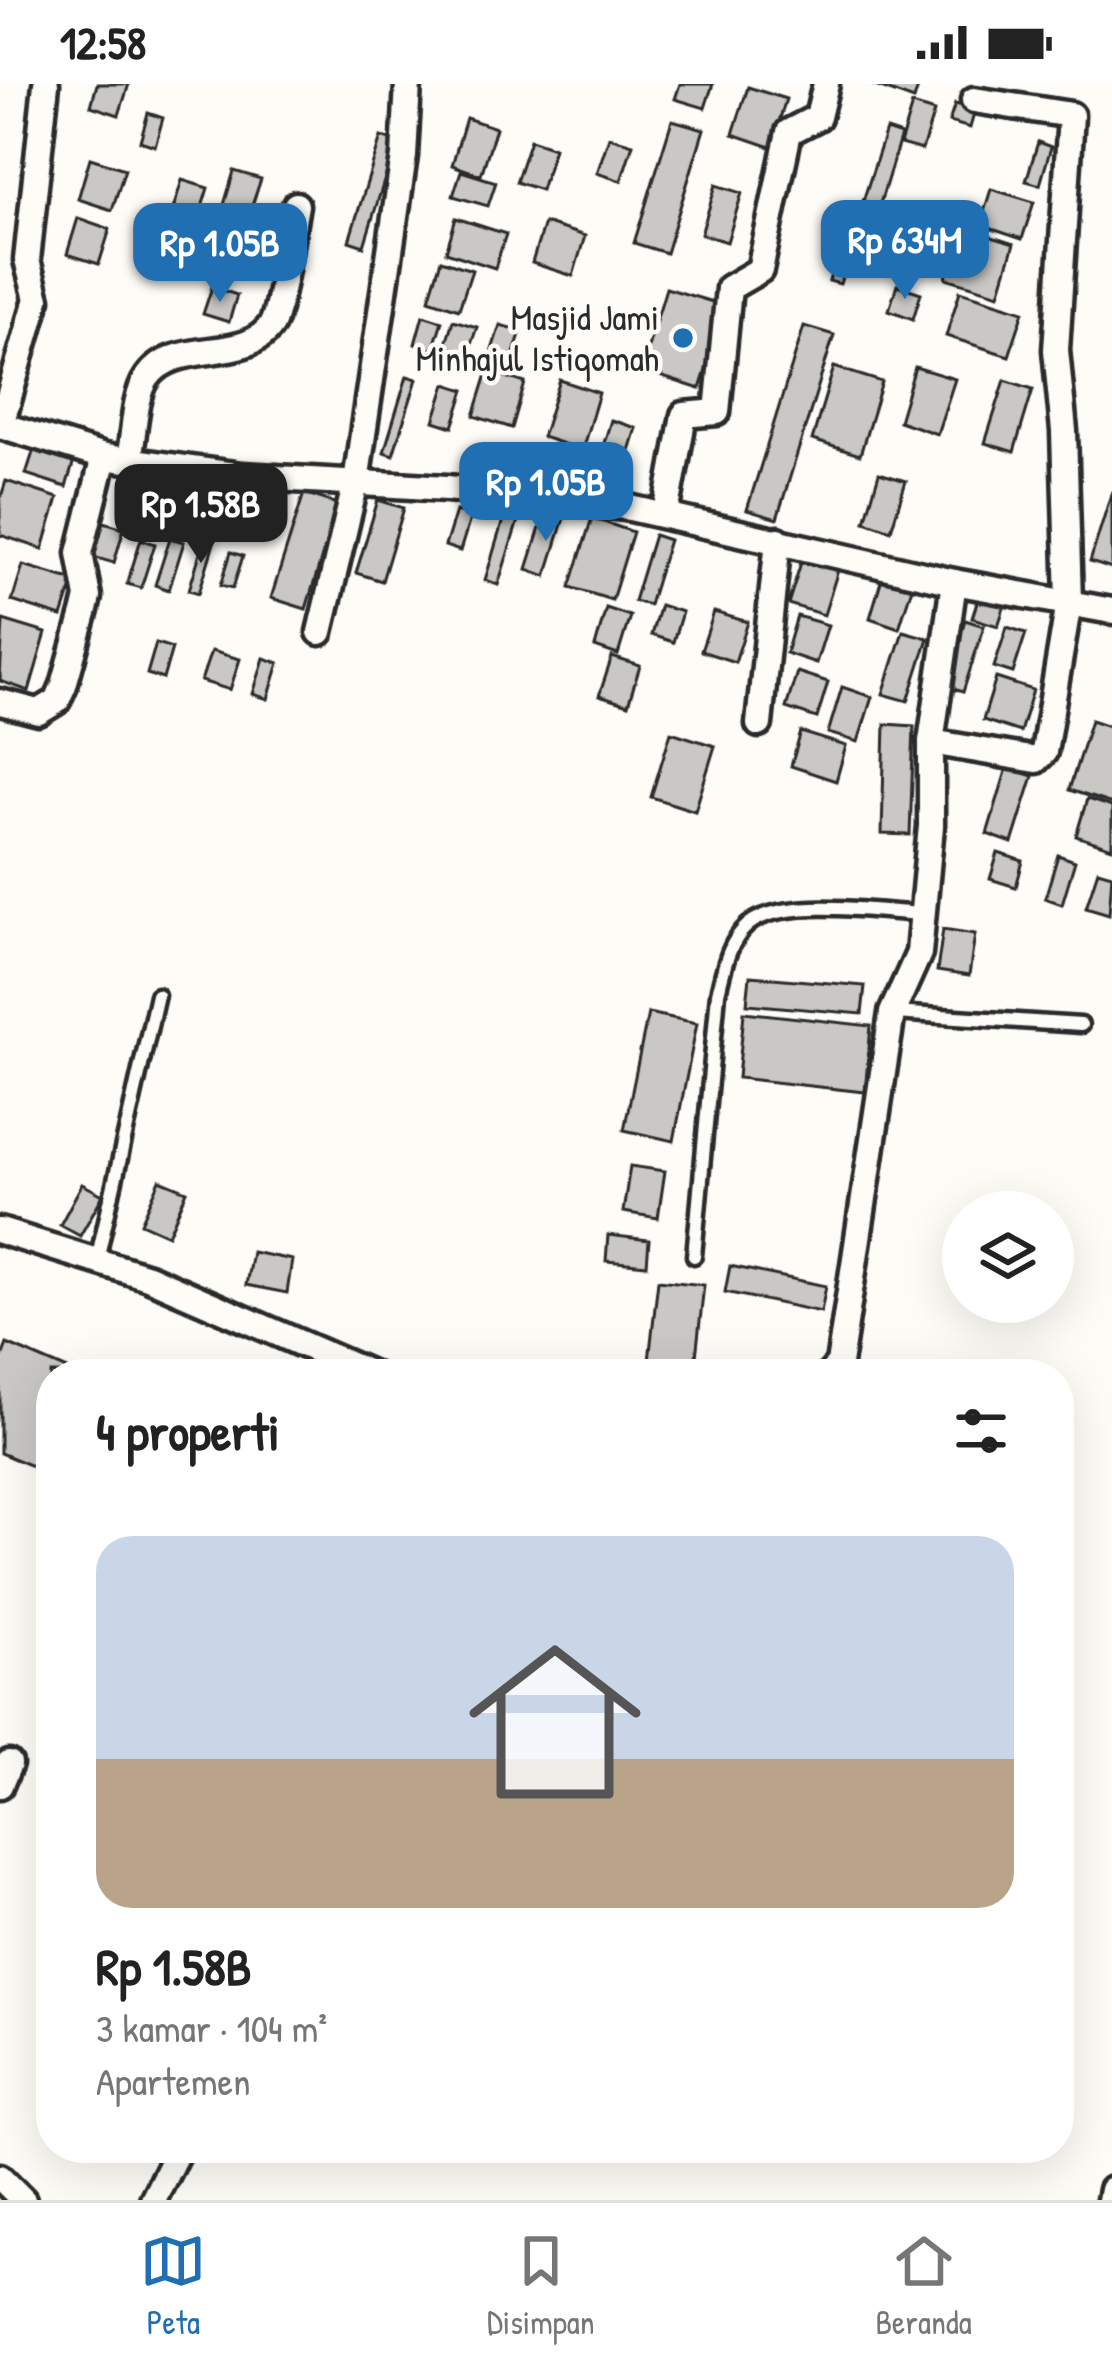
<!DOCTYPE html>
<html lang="id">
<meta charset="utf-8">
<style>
body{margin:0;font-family:"Patrick Hand",sans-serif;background:#f6f6f6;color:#222;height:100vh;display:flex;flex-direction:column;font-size:45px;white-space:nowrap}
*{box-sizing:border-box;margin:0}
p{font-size:39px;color:#767676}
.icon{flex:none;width:66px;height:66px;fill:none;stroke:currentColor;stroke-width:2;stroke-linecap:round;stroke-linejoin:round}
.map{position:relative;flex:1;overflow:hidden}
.details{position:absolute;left:36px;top:1275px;width:1038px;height:804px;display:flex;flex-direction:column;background:#fff;border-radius:48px;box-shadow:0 12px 48px #0002}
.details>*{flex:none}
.controls{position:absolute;left:942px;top:1107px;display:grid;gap:24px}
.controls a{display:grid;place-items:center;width:132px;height:132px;border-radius:50%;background:#fff;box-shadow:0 12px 48px #0002;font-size:60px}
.price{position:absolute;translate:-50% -102px;padding:0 27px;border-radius:24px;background:#1f6fb2;color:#fff;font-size:39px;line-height:78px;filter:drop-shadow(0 3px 6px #0008)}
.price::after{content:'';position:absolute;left:50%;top:72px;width:36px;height:27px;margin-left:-18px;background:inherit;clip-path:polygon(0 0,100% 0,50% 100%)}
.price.active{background:#222;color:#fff}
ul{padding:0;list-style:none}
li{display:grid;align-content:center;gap:24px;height:636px;padding:0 60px}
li+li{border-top:3px solid #e0e0e0}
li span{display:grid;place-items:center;height:372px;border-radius:36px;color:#555}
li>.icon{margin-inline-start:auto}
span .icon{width:216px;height:216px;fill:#fffc;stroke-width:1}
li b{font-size:51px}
h2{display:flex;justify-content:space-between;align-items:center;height:144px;padding:0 60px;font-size:51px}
.status{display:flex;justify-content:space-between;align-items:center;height:84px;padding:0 60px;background:#fff;direction:ltr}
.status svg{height:33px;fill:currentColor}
.tab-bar{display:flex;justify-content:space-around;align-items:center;height:168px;border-top:3px solid #e0e0e0;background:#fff;font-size:33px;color:#767676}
.tab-bar a{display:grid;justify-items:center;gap:6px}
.tab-bar .active{color:#1f6fb2}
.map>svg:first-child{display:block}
.building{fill:#c9c8c4;stroke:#2b2b2b;stroke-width:3}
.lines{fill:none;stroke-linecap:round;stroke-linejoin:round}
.lane-casing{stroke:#2b2b2b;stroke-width:21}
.street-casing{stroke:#2b2b2b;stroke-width:33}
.lane{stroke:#fdfcf7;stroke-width:12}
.street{stroke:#fdfcf7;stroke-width:24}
.poi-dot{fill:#1f6fb2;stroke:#fdfcf7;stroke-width:4.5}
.labels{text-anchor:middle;stroke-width:9;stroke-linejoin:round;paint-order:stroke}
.poi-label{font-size:36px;fill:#2b2b2b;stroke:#fdfcf7;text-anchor:end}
</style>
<div class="status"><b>12:58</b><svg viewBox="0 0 49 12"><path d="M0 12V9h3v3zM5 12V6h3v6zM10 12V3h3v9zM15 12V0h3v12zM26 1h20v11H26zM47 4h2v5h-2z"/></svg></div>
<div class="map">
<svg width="1112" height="2116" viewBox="0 0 1112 2116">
<rect width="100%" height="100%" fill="#fdfcf7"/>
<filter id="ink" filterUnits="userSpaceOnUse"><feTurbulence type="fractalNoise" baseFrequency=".00833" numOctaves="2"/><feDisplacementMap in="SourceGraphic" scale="24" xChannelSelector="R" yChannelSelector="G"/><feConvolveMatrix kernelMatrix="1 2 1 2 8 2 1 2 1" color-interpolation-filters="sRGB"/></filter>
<g filter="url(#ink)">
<g class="building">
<path d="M97,0H129L119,31L91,22Z"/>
<path d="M680,0H713L705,24L675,15Z"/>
<path d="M870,0H919L914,16Z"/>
<path d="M748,3L786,15L771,63L733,50Z"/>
<path d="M955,20L975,26L970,44L949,38Z"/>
<path d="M912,21L934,28L922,66L900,60Z"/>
<path d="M148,29L163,34L155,62L140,57Z"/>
<path d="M466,34L496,44L481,91L452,81Z"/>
<path d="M672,36L704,45L666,169L634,159Z"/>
<path d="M886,46L901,51L879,123L863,117Z"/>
<path d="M381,53L396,58L364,162L349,157Z"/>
<path d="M609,53L633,60L621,97L597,89Z"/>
<path d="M530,56L554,64L541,106L516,98Z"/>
<path d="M1038,58L1051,63L1040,101L1026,97Z"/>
<path d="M90,74L125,85L112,126L78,115Z"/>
<path d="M234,87L261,95L246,139L221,131Z"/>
<path d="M461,87L496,98L488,122L453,112Z"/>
<path d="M182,96L208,104L196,143L170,135Z"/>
<path d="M716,101L742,109L727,158L701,150Z"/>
<path d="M991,105L1034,118L1022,155L980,141Z"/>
<path d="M851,124L863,128L840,200L829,197Z"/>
<path d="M78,134L110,145L99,180L67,170Z"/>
<path d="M456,134L506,150L495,184L446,168Z"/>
<path d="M873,134L885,137L871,181L859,177Z"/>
<path d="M544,139L585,152L573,192L532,179Z"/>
<path d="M961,143L1014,160L999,210L946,194Z"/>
<path d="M907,145L924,150L912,190L895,184Z"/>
<path d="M234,146L255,153L248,176L227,169Z"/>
<path d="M441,176L472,186L459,225L429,215Z"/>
<path d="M897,201L921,209L913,235L889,226Z"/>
<path d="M212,203L237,211L229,238L203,230Z"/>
<path d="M666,204L726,222L700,305L641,286Z"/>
<path d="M960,207L1024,227L1009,272L946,252Z"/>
<path d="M423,231L442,237L433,266L415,260Z"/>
<path d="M453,236L477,243L468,269L445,262Z"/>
<path d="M500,241L521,247L509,285L488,278Z"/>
<path d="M804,242L834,251L777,435L747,426Z"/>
<path d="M834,283L882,298L860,371L812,356Z"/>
<path d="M915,283L955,295L937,350L899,337Z"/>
<path d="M488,287L525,299L512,344L474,332Z"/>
<path d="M407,292L417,295L393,371L384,368Z"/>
<path d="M560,296L599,309L582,366L542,353Z"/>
<path d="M1005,296L1033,305L1014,368L985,359Z"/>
<path d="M446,300L465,306L453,343L434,337Z"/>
<path d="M611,336L636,344L622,390L597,382Z"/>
<path d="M36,359L76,371L66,403L26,390Z"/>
<path d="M550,362L592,375L582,406L541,393Z"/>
<path d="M879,389L906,397L891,446L865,437Z"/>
<path d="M6,397L58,414L43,465L0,451V416Z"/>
<path d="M1112,407V485L1090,478Z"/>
<path d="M304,409L338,420L306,525L271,514Z"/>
<path d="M378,416L404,424L382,497L356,489Z"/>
<path d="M508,419L522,424L498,501L485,496Z"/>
<path d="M456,427L471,432L460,467L445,462Z"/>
<path d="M545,428L564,434L546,492L527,485Z"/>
<path d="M592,434L633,448L612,516L570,503Z"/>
<path d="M104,438L124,444L114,479L93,473Z"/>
<path d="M654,451L669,456L649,521L634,517Z"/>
<path d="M170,454L184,458L169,506L155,501Z"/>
<path d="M141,455L155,460L141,504L127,500Z"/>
<path d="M204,456L214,459L199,509L189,506Z"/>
<path d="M231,468L243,472L233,504L221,501Z"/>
<path d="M803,472L839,483L824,531L788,520Z"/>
<path d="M23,481L74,496L62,533L12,517Z"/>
<path d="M884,487L914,497L899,544L870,534Z"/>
<path d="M979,512L1005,521L998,542L972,534Z"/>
<path d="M660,521L682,528L673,558L651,551Z"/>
<path d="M606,524L630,532L618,571L595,563Z"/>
<path d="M714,528L748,538L735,578L701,567Z"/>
<path d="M797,532L828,541L816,579L786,569Z"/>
<path d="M3,536L46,549L29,607L0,597Z"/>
<path d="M965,536L984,542L963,608L944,602Z"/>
<path d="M1007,543L1026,549L1013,589L994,583Z"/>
<path d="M903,547L928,554L908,617L883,610Z"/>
<path d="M156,559L172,564L163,595L147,590Z"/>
<path d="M211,567L240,575L230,606L201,597Z"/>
<path d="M612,573L640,582L628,621L599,612Z"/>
<path d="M264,574L279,579L268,615L253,610Z"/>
<path d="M797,588L828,598L817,634L786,624Z"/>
<path d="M996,594L1033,606L1020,648L983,636Z"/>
<path d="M842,603L872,613L858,658L828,649Z"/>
<path d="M1091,636L1112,643V720L1069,706Z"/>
<path d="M885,640L914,642L910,751L882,750Z"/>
<path d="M671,648L715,662L695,727L651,713Z"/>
<path d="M801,648L846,662L836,697L791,682Z"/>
<path d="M1007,684L1033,692L1012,759L987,750Z"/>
<path d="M1087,715L1112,723V764L1076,752Z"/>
<path d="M998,769L1023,777L1016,803L990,795Z"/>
<path d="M1058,771L1075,777L1062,820L1045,814Z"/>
<path d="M1098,786L1112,790L1109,830L1086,823Z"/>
<path d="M943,845L975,850L969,892L937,887Z"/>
<path d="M750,892L865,902L862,930L747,920Z"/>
<path d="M744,928L871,942L865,1008L738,994Z"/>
<path d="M648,929L697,939L674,1057L624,1046Z"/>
<path d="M630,1082L665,1087L658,1134L623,1128Z"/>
<path d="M160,1096L187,1107L168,1151L141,1139Z"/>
<path d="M82,1100L103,1111L80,1152L60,1141Z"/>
<path d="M608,1151L649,1156L647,1181L606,1177Z"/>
<path d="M252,1168L292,1176L287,1209L246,1201Z"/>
<path d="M730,1182L826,1202L821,1228L725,1208Z"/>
<path d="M658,1196L704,1201L695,1282L649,1277Z"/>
<path d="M7,1260L77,1290H51V1390L0,1369V1278Z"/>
</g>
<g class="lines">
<g class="lane-casing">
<g id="lane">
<path d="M894,929L1081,941"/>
<path d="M694,1172L718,909C724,885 728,858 748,841C782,812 879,828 922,830"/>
<path d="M97,1176L157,911"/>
</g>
</g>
<g class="street-casing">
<g id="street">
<path d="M0,341L104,373L242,392L447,404L626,423L954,498L1112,527"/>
<path d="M1,341L37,215L27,176L46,0"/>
<path d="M129,376C134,352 134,313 147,294C174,253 246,281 272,240C280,225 292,143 296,121"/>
<path d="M666,430L684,331L717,328L729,204L760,186L789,48L818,33L826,0"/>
<path d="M320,548L356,398L404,72L408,0"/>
<path d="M0,618L39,628L57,617L64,601L85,526L88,513L80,469L104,373"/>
<path d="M759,640L778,456"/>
<path d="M931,658L1036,676L1044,668L1069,518L1064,347L1056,266L1071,31L974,16"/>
<path d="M0,1147L148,1193L371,1290"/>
<path d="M830,1290L839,1280L892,929L919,869L931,742V658L954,498"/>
<path d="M0,1701L9,1680"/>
<path d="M0,2093L23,2116"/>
<path d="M153,2116L179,2064"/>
<path d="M1110,2116L1112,2106"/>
</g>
</g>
<use href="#lane" class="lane"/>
<use href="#street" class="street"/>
</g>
</g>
<circle class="poi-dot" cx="683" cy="254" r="12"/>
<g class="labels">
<g class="poi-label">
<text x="659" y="246">Masjid Jami<tspan x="659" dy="41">Minhajul Istiqomah</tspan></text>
</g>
</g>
</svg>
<div class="controls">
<a><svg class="icon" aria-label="layers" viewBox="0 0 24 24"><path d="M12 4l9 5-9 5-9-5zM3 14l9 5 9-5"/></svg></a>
</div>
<b class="price" style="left:905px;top:218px">Rp 634M</b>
<b class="price" style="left:220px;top:221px">Rp 1.05B</b>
<b class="price" style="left:546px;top:460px">Rp 1.05B</b>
<b class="price active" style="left:201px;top:482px">Rp 1.58B</b>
<section class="details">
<h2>4 properti<svg class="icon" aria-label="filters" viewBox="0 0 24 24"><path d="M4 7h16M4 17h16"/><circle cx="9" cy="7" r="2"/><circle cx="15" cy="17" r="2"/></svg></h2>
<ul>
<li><span style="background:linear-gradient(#c9d6e8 60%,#b9a48a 0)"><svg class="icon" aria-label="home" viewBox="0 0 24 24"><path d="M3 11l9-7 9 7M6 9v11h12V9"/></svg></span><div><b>Rp 1.58B</b><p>3 kamar · 104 m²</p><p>Apartemen</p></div></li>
</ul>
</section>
</div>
<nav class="tab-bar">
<a class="active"><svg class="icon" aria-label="map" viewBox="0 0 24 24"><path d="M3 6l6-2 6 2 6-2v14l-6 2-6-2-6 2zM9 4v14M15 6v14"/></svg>Peta</a>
<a><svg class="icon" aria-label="saved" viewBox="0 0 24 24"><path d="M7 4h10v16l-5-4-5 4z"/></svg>Disimpan</a>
<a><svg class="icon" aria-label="home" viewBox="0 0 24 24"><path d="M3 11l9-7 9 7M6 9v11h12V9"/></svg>Beranda</a>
</nav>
